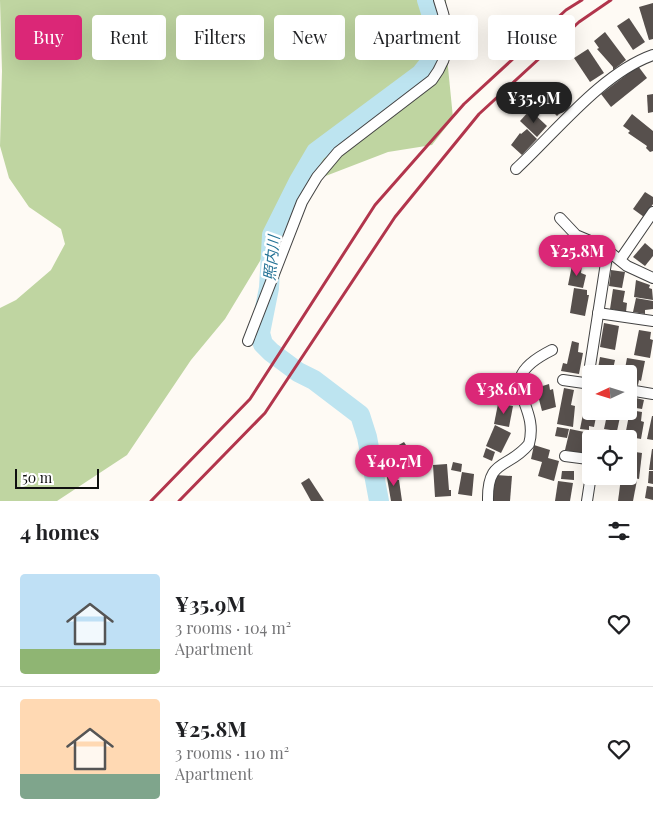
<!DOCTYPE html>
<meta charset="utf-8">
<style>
body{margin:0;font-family:"Playfair Display","Noto Sans JP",serif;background:#f2f2f2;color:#202124;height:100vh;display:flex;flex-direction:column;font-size:19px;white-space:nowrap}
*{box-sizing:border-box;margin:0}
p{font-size:16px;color:#757577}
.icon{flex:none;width:28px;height:28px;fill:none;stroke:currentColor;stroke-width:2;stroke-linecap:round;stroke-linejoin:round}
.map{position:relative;height:501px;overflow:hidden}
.drawer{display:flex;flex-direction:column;background:#fff;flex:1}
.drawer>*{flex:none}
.banner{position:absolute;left:15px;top:15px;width:624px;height:45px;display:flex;gap:10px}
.needle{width:32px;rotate:266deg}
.controls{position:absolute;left:582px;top:365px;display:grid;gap:10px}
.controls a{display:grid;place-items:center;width:55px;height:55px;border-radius:5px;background:#fff;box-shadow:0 5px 20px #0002;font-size:25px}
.scale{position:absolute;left:15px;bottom:12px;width:84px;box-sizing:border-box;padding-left:5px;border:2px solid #101010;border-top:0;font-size:14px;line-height:18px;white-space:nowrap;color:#101010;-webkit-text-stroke:4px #fff;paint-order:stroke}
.price{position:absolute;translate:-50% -42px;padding:0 11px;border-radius:18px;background:#db2777;color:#fff;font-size:16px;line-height:32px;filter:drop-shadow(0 1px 2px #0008)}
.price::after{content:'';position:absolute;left:50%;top:30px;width:15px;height:11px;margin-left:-8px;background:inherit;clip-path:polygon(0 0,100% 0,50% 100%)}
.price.selected{background:#222;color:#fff}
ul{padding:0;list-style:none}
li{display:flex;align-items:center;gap:15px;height:125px;padding:0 20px}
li+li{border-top:1px solid #e0e0e0}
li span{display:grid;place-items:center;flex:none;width:140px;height:100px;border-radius:5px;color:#555}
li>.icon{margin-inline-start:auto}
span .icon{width:60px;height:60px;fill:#fffc;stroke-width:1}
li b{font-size:21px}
h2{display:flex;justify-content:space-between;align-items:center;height:60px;padding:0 20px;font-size:21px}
.tag{padding:0 18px;border-radius:5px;background:#fff;box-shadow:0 5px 20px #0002;font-size:18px;line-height:45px}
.tag.selected{background:#db2777;color:#fff}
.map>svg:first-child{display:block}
.forest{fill:#bfd5a1}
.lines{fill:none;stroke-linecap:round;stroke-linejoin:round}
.river{stroke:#bde4f0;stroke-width:20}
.building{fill:#57504d}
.street-casing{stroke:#434343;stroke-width:12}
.street{stroke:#fff;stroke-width:10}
.rail{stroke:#b2354c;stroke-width:3}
.labels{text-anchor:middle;stroke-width:5;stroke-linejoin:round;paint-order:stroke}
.water-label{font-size:15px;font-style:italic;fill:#257396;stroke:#fff}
</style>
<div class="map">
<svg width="653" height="501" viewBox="0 0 653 501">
<rect width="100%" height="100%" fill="#fefaf4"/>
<path class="forest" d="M0,0H446L445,37L453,118L432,145L388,152L323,177L290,203L260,261L225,319L191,360L127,455L57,501H0V308L16,300L51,270L65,244L61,229L29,207L9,178L0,146L2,71Z"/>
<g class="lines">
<path class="river" d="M379,501L367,437L360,415L314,380L298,372L271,352L263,344L260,333L269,288L272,235L299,181L316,152L421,74C445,47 437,32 427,0"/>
</g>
<g class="building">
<path d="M653,3V39L649,40L639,7Z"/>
<path d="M629,18L645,42L633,50L617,26Z"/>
<path d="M605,32L626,60L613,70V67L597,49L599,48L594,41Z"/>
<path d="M588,49L604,73L590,82L574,58Z"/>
<path d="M638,66L647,78L611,107L601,94Z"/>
<path d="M548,84L569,104L557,116L537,96Z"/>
<path d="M653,94V112L648,113L647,95Z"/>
<path d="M530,110L547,126L537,137L520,121Z"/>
<path d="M632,114L653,131V151L650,152L646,148L647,146L628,133L630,131L623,126Z"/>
<path d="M527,129L537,139L522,155L511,145L520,133L521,134Z"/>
<path d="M645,192L653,197V204L644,217L633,209Z"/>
<path d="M570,243L590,247L586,266L567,262Z"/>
<path d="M645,243L653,250V256L645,266L633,257Z"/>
<path d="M572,265L582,266L581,273L586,275L583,288L568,285Z"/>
<path d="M611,270L625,272L622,288L609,286Z"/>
<path d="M636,280L650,285L649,288L652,289L653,300L634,297Z"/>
<path d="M574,288L587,290V295H589L585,316L570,313Z"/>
<path d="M613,289L625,291L623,302L627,303L626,312L610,309Z"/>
<path d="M636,298L653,301V309L645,310V314L633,312Z"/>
<path d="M604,323L619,326L615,350L600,347Z"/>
<path d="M639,330L651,332L650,339L653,340L650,358L634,355Z"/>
<path d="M572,341L579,343L578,352L583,353L579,374L561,371L563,363L567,364Z"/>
<path d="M600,357L615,360L612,374H597Z"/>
<path d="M627,358L645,361L641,381L639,380L638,385L629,383V374H624Z"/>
<path d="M549,384L550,390L553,389L556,407L542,411L536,388Z"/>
<path d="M564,388L574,390L571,405L575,406L573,427L557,424Z"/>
<path d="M632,397L644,400L642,409L630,407Z"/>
<path d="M498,404L513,406L509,427L494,424Z"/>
<path d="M585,404L591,405V411L597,412L594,427L589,426V430L580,429Z"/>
<path d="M630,410L642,412L641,421L644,422L641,439L625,436Z"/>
<path d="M607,415L620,417L617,431L604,429Z"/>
<path d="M652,416H653V440L647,439Z"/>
<path d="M495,425L511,433L501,453L486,446Z"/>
<path d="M557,427L569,429L567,438L555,436Z"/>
<path d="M570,429L594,434L589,455L565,450Z"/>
<path d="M596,434L613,437V439H595Z"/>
<path d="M404,442L418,463L414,466L417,469L411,473L409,470L405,473L390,450Z"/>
<path d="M534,445L550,450L548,458L559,461L554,481L538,476L542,462L531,459Z"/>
<path d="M486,448L495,452L492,461L483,457Z"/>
<path d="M652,449H653V470H649Z"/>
<path d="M629,451L642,453L639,479L629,477Z"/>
<path d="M453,462L462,464L461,472L451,470Z"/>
<path d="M447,464L449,490H451V496L435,497L433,465Z"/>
<path d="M394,470L395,480H399L402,501H391L386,472Z"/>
<path d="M562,471H574V480L561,479Z"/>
<path d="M649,471H653V484L648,483Z"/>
<path d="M462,472L474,474L472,496L458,494Z"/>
<path d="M496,475L512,476L510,501H492Z"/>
<path d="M309,478L324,501H311L301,483Z"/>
<path d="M621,478L637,480L633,501H618Z"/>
<path d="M558,481L573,483L570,501H555Z"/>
<path d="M647,486L653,487V500L645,498Z"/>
</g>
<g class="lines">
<g class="street-casing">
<g id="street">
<path d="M516,169C556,132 602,73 653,55"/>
<path d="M560,218L576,235L602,246L627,266L653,278"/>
<path d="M620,260L653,212"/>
<path d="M598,313L653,321"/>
<path d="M248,341L302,202L317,177L338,152L432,80C453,52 450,33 439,0"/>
<path d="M590,366L608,250"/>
<path d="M563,380L591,384"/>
<path d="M629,390L653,394"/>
<path d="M565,456L588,459L591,462"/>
<path d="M488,501C487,457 508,470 529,444C541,400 488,382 552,350"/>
<path d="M587,501L591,475"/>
</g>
</g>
<use href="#street" class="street"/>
<g class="rail">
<path d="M151,501L250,399L375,205L464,104L566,10L582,0"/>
<path d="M179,501L265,413L395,217L479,114L579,22L611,0"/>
</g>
</g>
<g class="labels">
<g class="water-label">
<text transform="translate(272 258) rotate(-84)" y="5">照内川</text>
</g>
</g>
</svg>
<div class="controls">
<a><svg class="needle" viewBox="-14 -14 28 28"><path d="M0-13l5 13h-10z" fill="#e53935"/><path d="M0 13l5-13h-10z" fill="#757577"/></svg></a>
<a><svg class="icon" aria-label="locate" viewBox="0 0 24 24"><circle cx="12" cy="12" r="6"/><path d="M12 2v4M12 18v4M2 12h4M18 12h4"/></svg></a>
</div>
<div class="scale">50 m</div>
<b class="price selected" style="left:534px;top:124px">¥35.9M</b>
<b class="price" style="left:577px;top:277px">¥25.8M</b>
<b class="price" style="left:504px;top:415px">¥38.6M</b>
<b class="price" style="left:394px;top:487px">¥40.7M</b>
<div class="banner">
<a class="tag selected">Buy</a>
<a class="tag">Rent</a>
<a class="tag">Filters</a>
<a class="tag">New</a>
<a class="tag">Apartment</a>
<a class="tag">House</a>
</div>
</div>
<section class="drawer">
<h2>4 homes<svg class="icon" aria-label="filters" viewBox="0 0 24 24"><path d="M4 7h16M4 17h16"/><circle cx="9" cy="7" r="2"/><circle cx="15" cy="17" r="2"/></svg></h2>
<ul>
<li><span style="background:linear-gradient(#bfe0f5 75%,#8fb573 0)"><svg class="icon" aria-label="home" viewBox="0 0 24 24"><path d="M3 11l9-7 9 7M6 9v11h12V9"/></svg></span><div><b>¥35.9M</b><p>3 rooms · 104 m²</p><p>Apartment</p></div><svg class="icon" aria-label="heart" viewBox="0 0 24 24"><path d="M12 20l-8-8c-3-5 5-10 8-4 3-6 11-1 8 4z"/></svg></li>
<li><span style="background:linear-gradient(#ffd9b3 75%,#7fa58c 0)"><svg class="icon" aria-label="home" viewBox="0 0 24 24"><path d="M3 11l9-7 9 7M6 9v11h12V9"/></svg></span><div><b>¥25.8M</b><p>3 rooms · 110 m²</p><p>Apartment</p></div><svg class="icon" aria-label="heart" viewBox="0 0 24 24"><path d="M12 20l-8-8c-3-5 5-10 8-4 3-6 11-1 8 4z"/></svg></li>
</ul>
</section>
